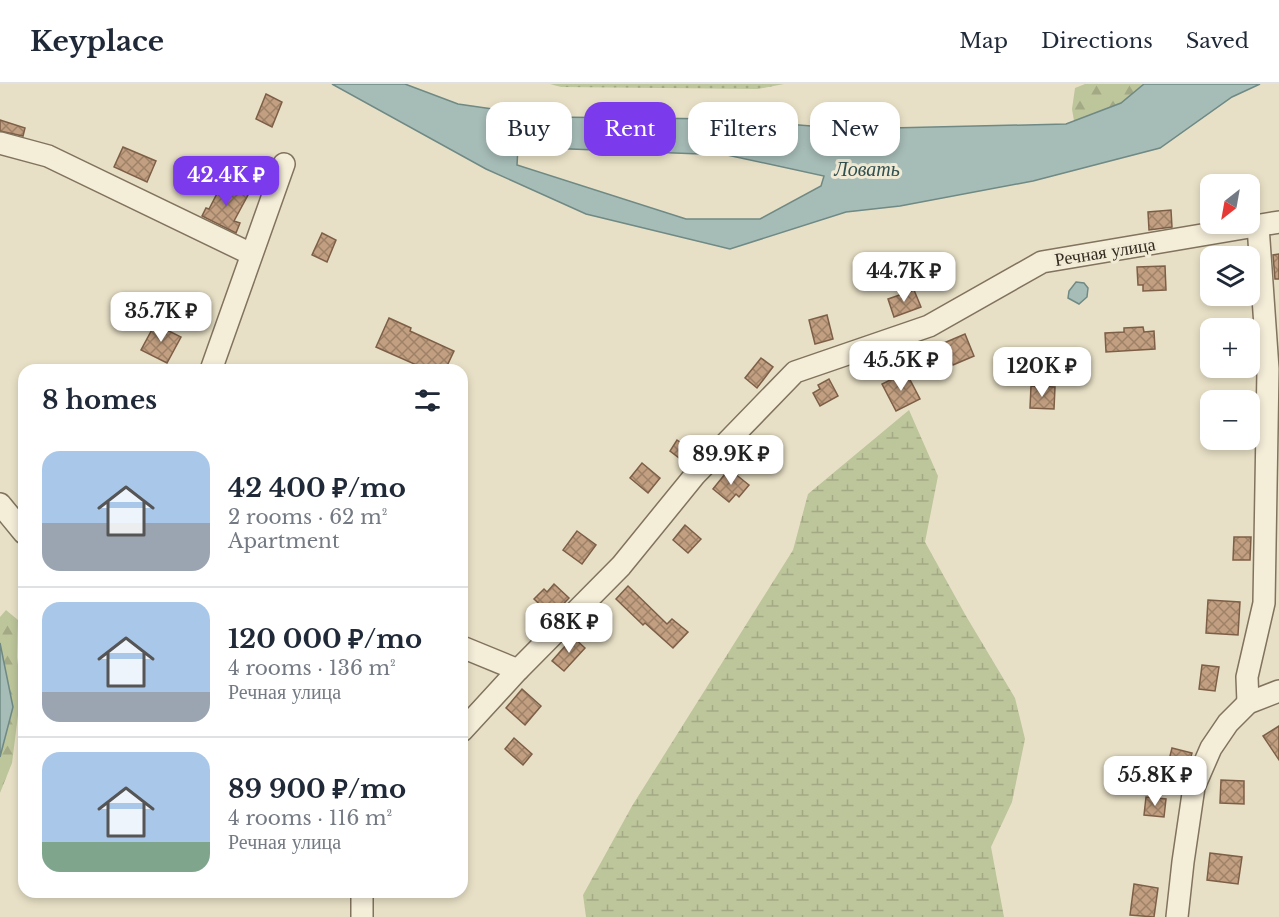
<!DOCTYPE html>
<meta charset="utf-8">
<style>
body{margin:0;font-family:"Libre Baskerville",serif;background:#f6f6f7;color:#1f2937;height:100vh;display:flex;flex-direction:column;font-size:22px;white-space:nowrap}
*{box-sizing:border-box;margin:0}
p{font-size:20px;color:#747a83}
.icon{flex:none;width:33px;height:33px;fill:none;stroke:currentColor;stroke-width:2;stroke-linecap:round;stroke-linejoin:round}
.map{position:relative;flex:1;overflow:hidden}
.drawer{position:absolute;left:18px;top:280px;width:450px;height:534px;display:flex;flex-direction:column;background:#fff;border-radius:18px;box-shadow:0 3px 9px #0003}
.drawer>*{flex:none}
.top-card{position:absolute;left:486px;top:18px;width:570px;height:54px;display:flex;gap:12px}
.needle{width:39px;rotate:211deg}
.tools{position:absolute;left:1200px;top:90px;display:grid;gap:12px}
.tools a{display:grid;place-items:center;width:60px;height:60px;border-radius:12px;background:#fff;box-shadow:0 3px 9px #0003;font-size:30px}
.price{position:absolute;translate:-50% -51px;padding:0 14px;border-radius:12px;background:#fff;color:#222;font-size:20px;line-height:39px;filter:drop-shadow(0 2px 3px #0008)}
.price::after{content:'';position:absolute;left:50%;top:36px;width:18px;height:14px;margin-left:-9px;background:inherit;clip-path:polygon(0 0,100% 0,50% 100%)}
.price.selected{background:#7c3aed;color:#fff}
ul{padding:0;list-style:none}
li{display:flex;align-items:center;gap:18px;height:150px;padding:0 24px}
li+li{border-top:2px solid #e0e1e3}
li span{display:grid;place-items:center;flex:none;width:168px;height:120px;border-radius:18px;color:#555}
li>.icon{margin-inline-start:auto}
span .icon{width:72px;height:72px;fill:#fffc;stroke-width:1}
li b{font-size:26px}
h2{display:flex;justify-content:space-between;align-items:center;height:72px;padding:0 24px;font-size:26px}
.pill{padding:0 21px;border-radius:18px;background:#fff;box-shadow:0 3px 9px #0003;font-size:21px;line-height:54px}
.pill.selected{background:#7c3aed;color:#fff}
header{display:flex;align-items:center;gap:36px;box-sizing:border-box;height:84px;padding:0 30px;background:#fff;border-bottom:2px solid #e0e1e3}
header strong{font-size:28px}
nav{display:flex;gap:33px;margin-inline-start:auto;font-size:21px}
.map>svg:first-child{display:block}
.grass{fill:url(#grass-dots)}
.forest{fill:url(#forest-firs)}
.wetland{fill:url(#wetland-marsh)}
.water{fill:#a6bcb7;stroke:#6f8984;stroke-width:1.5;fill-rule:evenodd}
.building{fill:url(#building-cross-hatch);stroke:#7d5f47;stroke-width:1.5}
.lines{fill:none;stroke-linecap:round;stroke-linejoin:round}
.minor-casing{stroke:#81735e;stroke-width:24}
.minor{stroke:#f4edd8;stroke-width:21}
.labels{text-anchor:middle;stroke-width:6;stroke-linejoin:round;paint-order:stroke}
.street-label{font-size:18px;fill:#332a20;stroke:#f1ead4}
.water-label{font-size:20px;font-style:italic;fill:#315151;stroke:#f1ead4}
</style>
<header>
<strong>Keyplace</strong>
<nav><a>Map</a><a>Directions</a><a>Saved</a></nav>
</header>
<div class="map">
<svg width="1279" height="833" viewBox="0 0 1279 833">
<defs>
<pattern id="grass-dots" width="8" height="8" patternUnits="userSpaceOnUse" patternTransform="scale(1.5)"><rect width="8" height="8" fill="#bdc59b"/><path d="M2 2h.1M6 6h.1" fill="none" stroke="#a3a985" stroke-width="1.8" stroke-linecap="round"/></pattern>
<pattern id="forest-firs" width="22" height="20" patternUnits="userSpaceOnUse" patternTransform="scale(1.5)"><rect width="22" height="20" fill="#bdc59b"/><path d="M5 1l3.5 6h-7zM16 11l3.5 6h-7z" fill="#a3a985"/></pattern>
<pattern id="wetland-marsh" width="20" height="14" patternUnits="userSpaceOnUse" patternTransform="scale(1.5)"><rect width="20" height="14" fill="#bdc59b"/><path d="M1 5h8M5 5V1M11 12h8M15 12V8" fill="none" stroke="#a3a985"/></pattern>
<pattern id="building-cross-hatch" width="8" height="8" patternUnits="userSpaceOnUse" patternTransform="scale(1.5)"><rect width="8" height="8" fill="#c29f80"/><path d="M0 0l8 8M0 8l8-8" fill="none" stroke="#9e8268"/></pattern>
</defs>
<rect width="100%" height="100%" fill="#e8e0c6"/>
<path class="grass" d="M550,0H784L758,5L561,3Z"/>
<g class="forest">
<path d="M1085,0H1144L1121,19L1074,37L1072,25L1075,4Z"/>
<path d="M6,526L18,536L17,573L21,607L12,679L0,709V673L12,623L0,559V533Z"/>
</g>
<path class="wetland" d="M909,326L938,392L925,458L966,532L1015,614L1025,655L1012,718L991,763L1004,833H586L583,811L632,722L793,466L808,410Z"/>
<g class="water">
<path d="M332,0H405L458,20L549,33L723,35L848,45L1066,40L1121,19L1144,0H1260L1232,13L1160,64L1033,97L900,122L846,128L730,165L586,130L486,85ZM518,63L727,71L824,92L821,102L760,135H686L517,81Z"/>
<path d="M1076,198L1084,199L1088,204L1087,213L1079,220L1068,214L1069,207Z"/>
<path d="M0,559L13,623L0,673Z"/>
</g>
<g class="building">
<path d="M266,10L282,18L272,43L256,35Z"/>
<path d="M0,36L25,44L23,52L0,47Z"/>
<path d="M123,63L156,77L147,98L114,83Z"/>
<path d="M223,98L248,111L234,137L240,139L236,149L202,132L206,124L209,125Z"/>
<path d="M1171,126L1172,143L1149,146L1148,128Z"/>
<path d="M322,149L336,156L327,178L312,171Z"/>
<path d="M1279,170V195H1275L1273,171Z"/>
<path d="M1165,182L1166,206L1143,207V201H1138L1137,183Z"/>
<path d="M914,206L921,223L894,233L888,215Z"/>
<path d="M827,231L833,255L815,260L809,236Z"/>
<path d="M389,234L411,244L410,247L454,267L445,286H417L419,282L376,263Z"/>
<path d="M155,240L181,253L167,279L141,266Z"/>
<path d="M1143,243L1144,248L1154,247L1155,265L1106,268L1105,249L1124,248V244Z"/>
<path d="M965,250L974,272L953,281L944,259Z"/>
<path d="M761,274L773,283L757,304L745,294Z"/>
<path d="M906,288L920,315L896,327L882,300Z"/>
<path d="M829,295L838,312L820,322L813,309L820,305L818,301Z"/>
<path d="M1031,302L1055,303L1054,325L1030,324Z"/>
<path d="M677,356L691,366L683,377L670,367Z"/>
<path d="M642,379L660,394L648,409L630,394Z"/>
<path d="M729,385L749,401L739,413L736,410L729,418L713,405Z"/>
<path d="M685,441L701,455L688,469L673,456Z"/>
<path d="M577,447L596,461L582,480L563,466Z"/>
<path d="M1234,453H1251L1250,476H1233Z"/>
<path d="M554,500L569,514L552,532L534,515L544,505L547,508Z"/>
<path d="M628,502L667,540L672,535L688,548L673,564L645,539L643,541L616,515Z"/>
<path d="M1208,516L1240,518L1238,551L1206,549Z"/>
<path d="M573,553L585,564L564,587L552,577Z"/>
<path d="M1202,581L1219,583L1215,607L1199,605Z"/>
<path d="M522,605L541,622L525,641L506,624Z"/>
<path d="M1279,642V676L1263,652Z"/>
<path d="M514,654L532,670L523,681L505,665Z"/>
<path d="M1172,664L1192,669L1186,690L1167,684Z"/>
<path d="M1221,696L1244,697V720L1220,719Z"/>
<path d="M1146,713L1166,715L1164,733L1144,731Z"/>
<path d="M1210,769L1242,773L1238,800L1207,796Z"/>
<path d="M1134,800L1158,804L1154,833L1130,831Z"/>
</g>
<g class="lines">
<g class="minor-casing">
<g id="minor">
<path d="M0,59L48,72L251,170"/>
<path d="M211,286L284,80"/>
<path d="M0,420L24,449"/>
<path d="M462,563L518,586"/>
<path d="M1248,619L1247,593L1264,519L1268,285L1258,142"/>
<path d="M462,647L518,586L621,482L695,391L795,288L929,242L1042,178L1279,138"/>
<path d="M362,833V808"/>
<path d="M1177,833L1183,778L1194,703L1211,664L1228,639L1248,619L1279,607"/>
</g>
</g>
<use href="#minor" class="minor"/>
</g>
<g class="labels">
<g class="street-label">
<text transform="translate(1105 168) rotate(-9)" y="6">Речная улица</text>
</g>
<g class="water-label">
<text x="867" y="92">Ловать</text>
</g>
</g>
</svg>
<div class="tools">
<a><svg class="needle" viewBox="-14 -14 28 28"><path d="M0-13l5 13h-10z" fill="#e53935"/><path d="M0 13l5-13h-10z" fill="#747a83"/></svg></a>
<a><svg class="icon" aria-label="layers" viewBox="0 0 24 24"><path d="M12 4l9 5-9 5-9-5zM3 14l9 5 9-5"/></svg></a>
<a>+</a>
<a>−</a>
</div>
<b class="price selected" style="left:226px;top:123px">42.4K ₽</b>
<b class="price" style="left:904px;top:219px">44.7K ₽</b>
<b class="price" style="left:161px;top:259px">35.7K ₽</b>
<b class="price" style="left:901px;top:308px">45.5K ₽</b>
<b class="price" style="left:1042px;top:314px">120K ₽</b>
<b class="price" style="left:731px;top:402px">89.9K ₽</b>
<b class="price" style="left:569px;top:570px">68K ₽</b>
<b class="price" style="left:1155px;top:723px">55.8K ₽</b>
<div class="top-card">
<a class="pill">Buy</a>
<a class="pill selected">Rent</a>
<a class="pill">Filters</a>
<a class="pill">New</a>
</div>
<section class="drawer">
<h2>8 homes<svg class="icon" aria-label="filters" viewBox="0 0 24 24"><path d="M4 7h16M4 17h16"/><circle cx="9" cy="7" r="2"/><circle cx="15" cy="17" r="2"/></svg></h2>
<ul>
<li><span style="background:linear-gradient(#a9c7e8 60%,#9aa5b1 0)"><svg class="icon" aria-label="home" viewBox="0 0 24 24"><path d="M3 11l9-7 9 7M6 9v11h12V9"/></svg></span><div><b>42 400 ₽/mo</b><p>2 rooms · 62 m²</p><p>Apartment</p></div></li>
<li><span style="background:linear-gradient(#a9c7e8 75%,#9aa5b1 0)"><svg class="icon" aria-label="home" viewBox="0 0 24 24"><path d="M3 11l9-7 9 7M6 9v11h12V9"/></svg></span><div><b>120 000 ₽/mo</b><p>4 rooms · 136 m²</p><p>Речная улица</p></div></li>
<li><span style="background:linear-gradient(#a9c7e8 75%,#7fa58c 0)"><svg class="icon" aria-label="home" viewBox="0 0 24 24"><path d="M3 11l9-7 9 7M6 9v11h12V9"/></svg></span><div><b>89 900 ₽/mo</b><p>4 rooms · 116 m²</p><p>Речная улица</p></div></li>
</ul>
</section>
</div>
